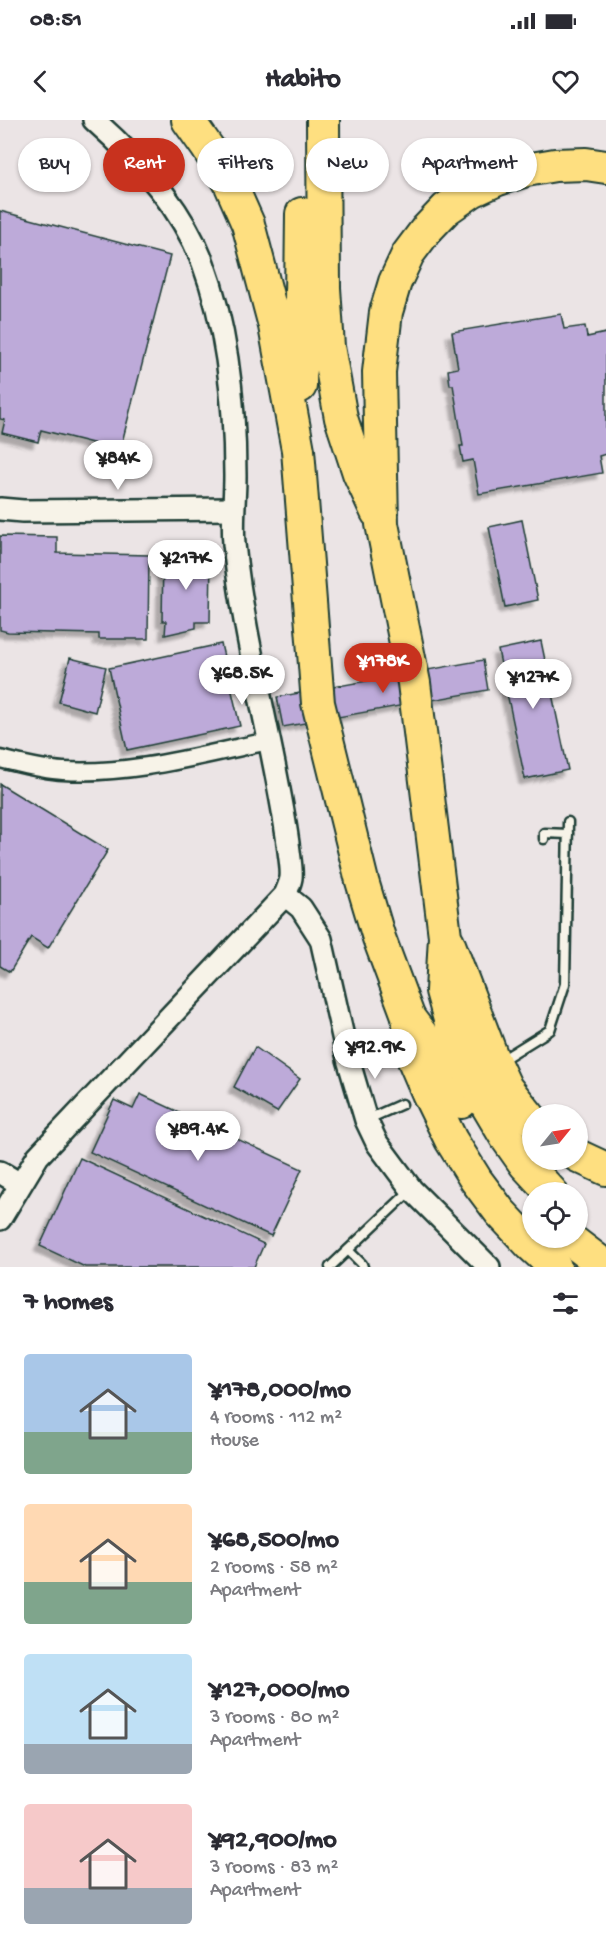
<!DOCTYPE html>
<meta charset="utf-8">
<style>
body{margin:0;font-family:"Gochi Hand",sans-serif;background:#f7f7f7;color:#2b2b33;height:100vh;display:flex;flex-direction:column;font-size:22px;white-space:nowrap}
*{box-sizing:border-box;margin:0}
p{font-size:20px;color:#7c7c81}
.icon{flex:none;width:33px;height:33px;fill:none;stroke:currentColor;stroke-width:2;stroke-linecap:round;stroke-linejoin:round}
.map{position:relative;height:1147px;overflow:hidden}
.side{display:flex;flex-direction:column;background:#fff;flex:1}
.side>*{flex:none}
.banner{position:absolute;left:18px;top:18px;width:570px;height:54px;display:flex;gap:12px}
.needle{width:39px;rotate:60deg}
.buttons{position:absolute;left:522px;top:984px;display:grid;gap:12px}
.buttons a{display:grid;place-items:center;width:66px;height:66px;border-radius:50%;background:#fff;box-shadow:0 2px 4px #0004;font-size:30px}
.price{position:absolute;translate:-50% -51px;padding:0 14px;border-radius:21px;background:#fff;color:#222;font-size:20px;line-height:39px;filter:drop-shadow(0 2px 3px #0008)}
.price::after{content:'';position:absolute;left:50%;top:36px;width:18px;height:14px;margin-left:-9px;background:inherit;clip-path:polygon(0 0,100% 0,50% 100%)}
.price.selected{background:#c8321e;color:#fff}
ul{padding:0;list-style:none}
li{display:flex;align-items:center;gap:18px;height:150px;padding:0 24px}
li span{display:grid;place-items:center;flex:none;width:168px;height:120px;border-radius:6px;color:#555}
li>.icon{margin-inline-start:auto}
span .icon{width:72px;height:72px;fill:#fffc;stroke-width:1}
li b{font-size:26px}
h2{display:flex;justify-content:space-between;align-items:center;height:72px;padding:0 24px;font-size:26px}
.pill{padding:0 21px;border-radius:27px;background:#fff;box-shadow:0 2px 4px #0004;font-size:21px;line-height:54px}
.pill.selected{background:#c8321e;color:#fff}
.status{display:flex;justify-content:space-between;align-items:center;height:42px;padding:0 30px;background:#fff;direction:ltr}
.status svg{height:16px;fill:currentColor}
header{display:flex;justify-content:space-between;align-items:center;height:78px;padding:0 24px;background:#fff;font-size:27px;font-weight:700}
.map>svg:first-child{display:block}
.building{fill:#bdaad9;stroke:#1f3d34;stroke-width:1.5;filter:url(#shadow)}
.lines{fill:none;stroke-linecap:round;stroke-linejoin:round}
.service-casing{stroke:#1f3d34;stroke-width:13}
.minor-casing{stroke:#1f3d34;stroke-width:21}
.tertiary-casing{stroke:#1f3d34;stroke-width:26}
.motorway-casing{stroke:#1f3d34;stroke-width:36}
.service{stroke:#f7f3e8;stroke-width:8}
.minor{stroke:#f7f3e8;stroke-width:16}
.tertiary{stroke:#f7f3e8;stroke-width:21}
.motorway{stroke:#fedf80;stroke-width:32}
</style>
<div class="status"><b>08:51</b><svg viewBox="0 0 49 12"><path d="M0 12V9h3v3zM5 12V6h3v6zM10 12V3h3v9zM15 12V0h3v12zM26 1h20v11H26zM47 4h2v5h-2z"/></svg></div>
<header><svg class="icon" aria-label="back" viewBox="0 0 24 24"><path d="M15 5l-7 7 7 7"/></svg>Habito<svg class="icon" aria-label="heart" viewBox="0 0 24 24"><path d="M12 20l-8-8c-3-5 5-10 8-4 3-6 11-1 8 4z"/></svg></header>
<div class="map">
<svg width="606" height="1147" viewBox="0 0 606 1147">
<defs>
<filter id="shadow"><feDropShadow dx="-5.5" dy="5.5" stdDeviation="1.5" flood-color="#0004"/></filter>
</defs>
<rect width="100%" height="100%" fill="#ebe4e5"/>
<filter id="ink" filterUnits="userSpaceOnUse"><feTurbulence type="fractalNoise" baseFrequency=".0167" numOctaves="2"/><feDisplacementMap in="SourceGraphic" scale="12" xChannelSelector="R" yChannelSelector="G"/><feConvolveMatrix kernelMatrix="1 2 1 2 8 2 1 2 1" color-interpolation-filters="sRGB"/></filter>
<g filter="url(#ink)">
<g class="building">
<path d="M0,91L170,136L120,330L41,310L38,322L2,313L5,300L0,299Z"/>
<path d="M561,194L564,209L585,206L587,217L606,213V334L599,336L602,353L479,374L473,340L463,342L460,326H463L453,265H450L448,250L458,248L452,212Z"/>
<path d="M522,400L538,480L505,487L489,407Z"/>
<path d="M0,416L57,417V433L149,435L148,519H99V514L8,512L0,510Z"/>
<path d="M167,432H195V438H211L210,502H196V508L165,515L166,501H162L163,437L167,438Z"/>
<path d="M541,521L568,650L525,659L498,530Z"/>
<path d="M221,524L240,606L127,630L109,548Z"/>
<path d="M70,538L106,547L95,592L59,582Z"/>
<path d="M483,540L488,570L283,607L277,577Z"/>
<path d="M0,664L108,730L48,828L31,817L10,852L0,846Z"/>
<path d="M255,927L300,959L277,992L234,967Z"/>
<path d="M140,974L302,1049L271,1116L90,1032L114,980L133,989Z"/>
<path d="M80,1038L264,1124L254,1147H85L40,1126Z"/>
</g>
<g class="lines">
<g class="service-casing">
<g id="service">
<path d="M544,719V713L568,714"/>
<path d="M508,936L550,910L565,864L568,702"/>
<path d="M366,1000L402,984"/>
<path d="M348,1130L362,1144L363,1147"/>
<path d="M330,1147L411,1070"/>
</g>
</g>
<g class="minor-casing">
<path id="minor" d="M0,639C21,644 42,650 63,651C133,655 201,635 269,621"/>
</g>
<g class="tertiary-casing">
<g id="tertiary">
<path d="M0,389L23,391L233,389"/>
<path d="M285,775L301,788L321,819L348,939L366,1000L377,1023L412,1070L489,1147"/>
<path d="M0,1052L20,1064"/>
<path d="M0,1099L38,1036L285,775C287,770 290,764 291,758C292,750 290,740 289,731C285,697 278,663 271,629C257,561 241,493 234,424C232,401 235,379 235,356C235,285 228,210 203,143C181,86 138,39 94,0"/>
</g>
</g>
<g class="motorway-casing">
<g id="motorway">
<path d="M188,0L207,27L229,61L248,104L275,206L298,330L318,583L362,761L379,818L408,896L413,938L428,973L451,1020L476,1060L500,1092L531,1125L555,1147"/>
<path d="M323,0L324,168L328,227L341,298L359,353L377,392"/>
<path d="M300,266L302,94"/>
<path d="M448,822L493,940L506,968L532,1000"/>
<path d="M408,897L436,934L461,982"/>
<path d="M578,1036L606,1049"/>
<path d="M551,1072L525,1044L506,1017L484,980L465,943L454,914L442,871L445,816L414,563L382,404L379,252L386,192L395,162L408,134L426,110L446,89L472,71L498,59L526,50L555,45L586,44L606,47"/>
<path d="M568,1118L606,1147"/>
</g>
</g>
<use href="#service" class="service"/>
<use href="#minor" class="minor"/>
<use href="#tertiary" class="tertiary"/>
<use href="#motorway" class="motorway"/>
</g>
</g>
</svg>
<div class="buttons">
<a><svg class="needle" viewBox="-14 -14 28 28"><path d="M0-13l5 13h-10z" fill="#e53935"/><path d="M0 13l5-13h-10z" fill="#7c7c81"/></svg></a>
<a><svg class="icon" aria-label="locate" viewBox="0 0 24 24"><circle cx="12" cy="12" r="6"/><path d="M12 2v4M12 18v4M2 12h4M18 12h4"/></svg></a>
</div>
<b class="price" style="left:118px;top:371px">¥84K</b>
<b class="price" style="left:186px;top:471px">¥217K</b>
<b class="price selected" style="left:383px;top:574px">¥178K</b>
<b class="price" style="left:242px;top:586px">¥68.5K</b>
<b class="price" style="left:533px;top:590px">¥127K</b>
<b class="price" style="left:375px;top:960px">¥92.9K</b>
<b class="price" style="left:198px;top:1042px">¥89.4K</b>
<div class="banner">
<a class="pill">Buy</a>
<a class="pill selected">Rent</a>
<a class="pill">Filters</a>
<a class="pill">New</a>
<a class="pill">Apartment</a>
</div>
</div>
<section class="side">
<h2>7 homes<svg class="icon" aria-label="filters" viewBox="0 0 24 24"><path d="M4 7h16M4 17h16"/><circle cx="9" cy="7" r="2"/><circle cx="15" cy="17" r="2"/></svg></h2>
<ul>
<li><span style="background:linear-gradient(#a9c7e8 65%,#7fa58c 0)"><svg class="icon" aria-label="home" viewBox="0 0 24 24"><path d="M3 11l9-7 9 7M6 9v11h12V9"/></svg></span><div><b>¥178,000/mo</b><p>4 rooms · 112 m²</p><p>House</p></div></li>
<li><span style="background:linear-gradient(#ffd9b3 65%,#7fa58c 0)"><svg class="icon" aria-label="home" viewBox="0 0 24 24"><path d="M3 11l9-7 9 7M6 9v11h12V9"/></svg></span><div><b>¥68,500/mo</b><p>2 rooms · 58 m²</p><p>Apartment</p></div></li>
<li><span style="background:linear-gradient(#bfe0f5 75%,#9aa5b1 0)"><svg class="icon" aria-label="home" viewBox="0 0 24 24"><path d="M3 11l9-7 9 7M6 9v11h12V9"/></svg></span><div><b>¥127,000/mo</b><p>3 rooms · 80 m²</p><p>Apartment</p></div></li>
<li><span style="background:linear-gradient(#f6c9c9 70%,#9aa5b1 0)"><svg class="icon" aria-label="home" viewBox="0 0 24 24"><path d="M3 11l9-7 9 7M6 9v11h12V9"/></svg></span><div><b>¥92,900/mo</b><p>3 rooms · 83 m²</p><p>Apartment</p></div></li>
</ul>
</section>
